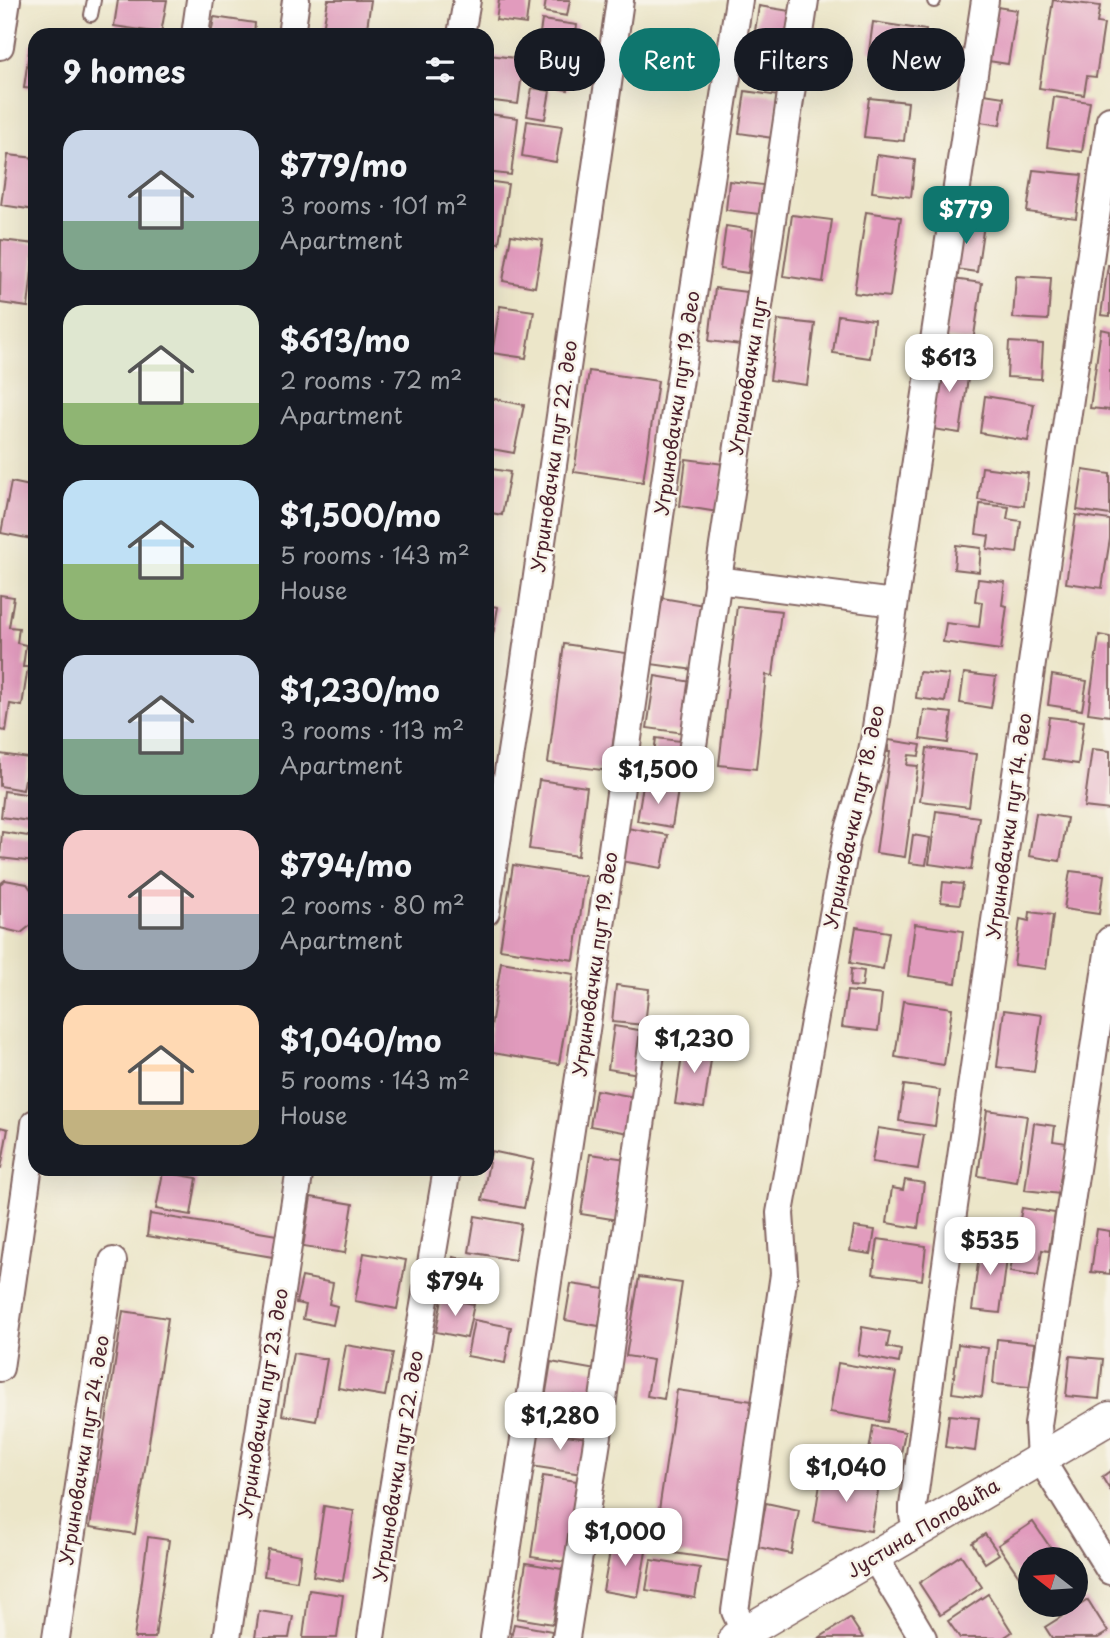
<!DOCTYPE html>
<meta charset="utf-8">
<style>
body{margin:0;font-family:"Playpen Sans",sans-serif;background:#20242c;color:#f1f3f6;height:100vh;display:flex;flex-direction:column;font-size:26px;white-space:nowrap}
*{box-sizing:border-box;margin:0}
p{font-size:23px;color:#9ea1a6}
.icon{flex:none;width:38px;height:38px;fill:none;stroke:currentColor;stroke-width:2;stroke-linecap:round;stroke-linejoin:round}
.map{position:relative;flex:1;overflow:hidden}
.drawer{position:absolute;left:28px;top:28px;width:466px;height:1148px;display:flex;flex-direction:column;background:#171b24;border-radius:21px;box-shadow:0 7px 28px #0002}
.drawer>*{flex:none}
.banner{position:absolute;left:514px;top:28px;width:490px;height:63px;display:flex;gap:14px}
.needle{width:46px;rotate:287deg}
.tools{position:absolute;left:1018px;top:1547px;display:grid;gap:14px}
.tools a{display:grid;place-items:center;width:70px;height:70px;border-radius:50%;background:#171b24;box-shadow:0 7px 28px #0002;font-size:35px}
.price{position:absolute;translate:-50% -60px;padding:0 16px;border-radius:14px;background:#fff;color:#222;font-size:23px;line-height:46px;filter:drop-shadow(0 2px 4px #0008)}
.price::after{content:'';position:absolute;left:50%;top:42px;width:21px;height:16px;margin-left:-10px;background:inherit;clip-path:polygon(0 0,100% 0,50% 100%)}
.price.active{background:#0f766e;color:#fff}
ul{padding:0;list-style:none}
li{display:flex;align-items:center;gap:21px;height:175px;padding:0 35px}
li span{display:grid;place-items:center;flex:none;width:196px;height:140px;border-radius:21px;color:#555}
li>.icon{margin-inline-start:auto}
span .icon{width:84px;height:84px;fill:#fffc;stroke-width:1}
li b{font-size:30px}
h2{display:flex;justify-content:space-between;align-items:center;height:84px;padding:0 35px;font-size:30px}
.chip{padding:0 24px;border-radius:32px;background:#171b24;box-shadow:0 7px 28px #0002;font-size:24px;line-height:63px}
.chip.active{background:#0f766e;color:#fff}
.map>svg:first-child{display:block}
.building{fill:#e19bbd}
.lines{fill:none;stroke-linecap:round;stroke-linejoin:round}
.service-casing{stroke:#836562;stroke-width:16}
.minor-casing{stroke:#836562;stroke-width:30}
.tertiary-casing{stroke:#836562;stroke-width:35}
.service{stroke:#fff;stroke-width:12}
.minor{stroke:#fff;stroke-width:26}
.tertiary{stroke:#fff;stroke-width:32}
.labels{text-anchor:middle;stroke-width:5;stroke-linejoin:round;paint-order:stroke}
.street-label{font-size:19px;fill:#4a1f2b;stroke:#f7f3e8}
</style>
<div class="map">
<svg width="1110" height="1638" viewBox="0 0 1110 1638">
<rect width="100%" height="100%" fill="#f7f3e8"/>
<filter id="ink" filterUnits="userSpaceOnUse"><feTurbulence type="fractalNoise" baseFrequency=".0143" numOctaves="2"/><feDisplacementMap in="SourceGraphic" scale="14" xChannelSelector="R" yChannelSelector="G"/><feConvolveMatrix kernelMatrix="1 2 1 2 8 2 1 2 1" color-interpolation-filters="sRGB"/></filter>
<filter id="wash" filterUnits="userSpaceOnUse"><feTurbulence type="fractalNoise" baseFrequency=".00686" numOctaves="4" result="noise"/><feDisplacementMap in="SourceGraphic" scale="28" xChannelSelector="R" yChannelSelector="G"/><feGaussianBlur stdDeviation="1.57" result="paint"/><feColorMatrix in="noise" values="0 0 0 0 0 0 0 0 0 0 0 0 0 0 0 0 0 1.4 0 .05"/><feComposite in="paint" operator="in"/></filter>
<g filter="url(#wash)">
<rect width="100%" height="100%" fill="#ece6c9"/>
<g id="blocks">
<g class="building">
<path d="M118,0H167L161,33L114,26Z"/>
<path d="M328,0H371L366,35H322Z"/>
<path d="M499,0H529L526,24L496,20Z"/>
<path d="M546,0H570L567,16L544,12Z"/>
<path d="M1053,0L1100,6L1097,23L1104,24L1096,77L1087,76L1084,95L1039,88Z"/>
<path d="M759,6L796,12L786,74L749,68Z"/>
<path d="M990,6L1017,10L1008,64L982,60Z"/>
<path d="M214,17L255,23L254,35H211Z"/>
<path d="M542,20L577,25L568,90L532,84Z"/>
<path d="M873,22L926,30L922,60L869,51Z"/>
<path d="M30,44L35,45V89L24,88Z"/>
<path d="M488,55L524,59L518,104L486,100Z"/>
<path d="M532,88L550,91L545,119L527,116Z"/>
<path d="M745,91L779,96L773,138L739,133Z"/>
<path d="M984,94L1004,97L1000,125L980,122Z"/>
<path d="M1054,97L1090,102L1082,152L1047,147Z"/>
<path d="M869,98L908,102L904,141L864,137Z"/>
<path d="M489,114L518,118L511,175L486,172V137Z"/>
<path d="M527,121L562,126L556,162L522,156Z"/>
<path d="M8,155L35,158V210L1,205Z"/>
<path d="M877,155L915,160L911,197L872,192Z"/>
<path d="M1033,170L1082,175L1076,218L1027,212Z"/>
<path d="M486,181L508,184L499,243L486,242Z"/>
<path d="M729,181L763,185L759,214L726,210Z"/>
<path d="M866,212L901,217L890,297L854,293Z"/>
<path d="M792,215L832,220L823,282L783,276Z"/>
<path d="M956,220L984,224L977,272L948,268Z"/>
<path d="M726,226L753,230L748,273L720,269Z"/>
<path d="M511,235L543,240L535,287L503,281Z"/>
<path d="M1,240L35,244L28,307L0,303Z"/>
<path d="M1108,265H1110V316L1101,315Z"/>
<path d="M1016,276L1051,278L1048,320L1013,318Z"/>
<path d="M953,279L982,283L973,342L945,338Z"/>
<path d="M715,288L747,292L740,345L709,341Z"/>
<path d="M500,306L534,311L526,358L492,353Z"/>
<path d="M838,315L874,320L870,358L833,353Z"/>
<path d="M778,320L815,324L807,385L770,380Z"/>
<path d="M1101,329L1110,331V410L1090,408Z"/>
<path d="M1009,342L1043,344L1041,379L1007,377Z"/>
<path d="M958,349L972,351L960,433L926,428L935,364L956,367Z"/>
<path d="M589,371L658,381L643,482L574,472Z"/>
<path d="M985,396L1034,404L1028,441L980,433Z"/>
<path d="M490,398L524,405L514,453L486,448V416Z"/>
<path d="M686,459L724,464L718,512L680,506Z"/>
<path d="M982,467L1028,473L1024,506L978,500Z"/>
<path d="M486,468L510,472L502,515L486,512Z"/>
<path d="M1083,470L1110,474V515L1077,510Z"/>
<path d="M11,482L35,487V521L32,539L1,533Z"/>
<path d="M980,504L1009,507L1007,519L1021,521L1017,553L987,549L989,536L976,534Z"/>
<path d="M1076,515L1110,520V539L1102,588L1066,583Z"/>
<path d="M956,545L981,548L979,572L954,569Z"/>
<path d="M978,579L1005,582L1002,605L1007,606L1001,650L943,642L946,623L979,627L982,602L975,601Z"/>
<path d="M0,595L14,597L9,627L19,628L17,643L26,645L23,667H28L22,706L10,704L6,731L0,730Z"/>
<path d="M662,598L704,605L694,670L651,664Z"/>
<path d="M486,605L498,607L489,657H486Z"/>
<path d="M737,606L781,611L773,676L766,675L756,769L719,765Z"/>
<path d="M1099,635L1110,637V716L1088,713Z"/>
<path d="M564,644L626,653L609,771L548,763Z"/>
<path d="M486,666L491,667L488,687H486Z"/>
<path d="M919,672L949,675L945,702L916,698Z"/>
<path d="M964,673L996,677L991,708L960,703Z"/>
<path d="M1052,675L1087,681L1082,710L1048,705Z"/>
<path d="M655,676L692,682L684,733L647,728Z"/>
<path d="M924,710L952,713L948,743L920,739Z"/>
<path d="M1049,717L1084,721L1078,764L1043,759Z"/>
<path d="M656,738L688,742L685,766L653,761Z"/>
<path d="M889,740L921,745L919,756L909,755L907,765L918,766L905,857L876,853L890,752H888Z"/>
<path d="M927,748L976,754L969,807L920,801Z"/>
<path d="M1092,749L1110,751V810L1084,807Z"/>
<path d="M0,754L29,758L23,790L0,786Z"/>
<path d="M539,780L587,787L578,856L529,849Z"/>
<path d="M643,785L678,790L672,827L637,821Z"/>
<path d="M4,791L33,795L29,821L1,817Z"/>
<path d="M936,811L979,817L971,870L929,864Z"/>
<path d="M1036,813L1067,818L1060,861L1029,856Z"/>
<path d="M627,828L668,835L662,868L621,861Z"/>
<path d="M2,832L35,837V862L0,858Z"/>
<path d="M913,835L930,838L926,865L909,863Z"/>
<path d="M513,865L586,876L574,960L500,949Z"/>
<path d="M1070,871L1104,875L1099,914L1064,909Z"/>
<path d="M5,880L27,884L35,895V922L21,933L0,928V884Z"/>
<path d="M943,882L963,884L960,904L941,902Z"/>
<path d="M1030,912L1053,915L1046,969L1014,965L1020,919L1029,921Z"/>
<path d="M915,924L963,931L956,983L908,976Z"/>
<path d="M856,927L889,932L883,969L850,963Z"/>
<path d="M501,962L574,974L559,1064L487,1052Z"/>
<path d="M851,969L864,971L862,987L850,986Z"/>
<path d="M616,985L649,989L645,1025L612,1022Z"/>
<path d="M847,991L882,995L878,1031L842,1027Z"/>
<path d="M903,1001L952,1008L944,1065L895,1057Z"/>
<path d="M1004,1010L1042,1015L1034,1072L997,1067Z"/>
<path d="M614,1026L645,1031L639,1074L608,1069Z"/>
<path d="M684,1042L713,1046L704,1108L675,1104Z"/>
<path d="M904,1085L940,1090L935,1126L899,1121Z"/>
<path d="M596,1090L635,1097L629,1133L590,1126Z"/>
<path d="M987,1110L1027,1116L1017,1182L978,1176Z"/>
<path d="M1034,1123L1055,1126L1053,1141L1067,1143L1060,1194L1025,1190Z"/>
<path d="M0,1127L8,1129L1,1168H0Z"/>
<path d="M878,1128L924,1135L918,1169L872,1162Z"/>
<path d="M491,1151L534,1160L524,1208L482,1200Z"/>
<path d="M590,1154L627,1159L618,1220L581,1214Z"/>
<path d="M163,1172L197,1178L191,1215L156,1209Z"/>
<path d="M905,1180L924,1183L918,1228L887,1223L892,1188L903,1190Z"/>
<path d="M311,1197L353,1204L345,1253L303,1247Z"/>
<path d="M1022,1208L1055,1213L1049,1251L1042,1250L1038,1276L1010,1272Z"/>
<path d="M150,1214L277,1235L273,1257L147,1236Z"/>
<path d="M475,1216L521,1224L515,1260L469,1252Z"/>
<path d="M854,1227L875,1230L871,1254L850,1251Z"/>
<path d="M1097,1229L1110,1231V1274L1091,1272Z"/>
<path d="M878,1239L926,1246L922,1280L873,1274Z"/>
<path d="M981,1240L1009,1243L1000,1313L972,1310Z"/>
<path d="M364,1253L406,1260L397,1309L355,1301Z"/>
<path d="M453,1257L491,1264L485,1296L447,1289Z"/>
<path d="M302,1277L333,1283L329,1304L337,1306L333,1325L303,1319L306,1305L296,1303Z"/>
<path d="M639,1277L682,1283L664,1399L647,1396L653,1360L626,1356Z"/>
<path d="M571,1284L605,1289L599,1326L565,1320Z"/>
<path d="M442,1298L474,1304L467,1338L436,1332Z"/>
<path d="M123,1311L168,1318L135,1534L90,1527Z"/>
<path d="M474,1320L511,1327L505,1363L467,1356Z"/>
<path d="M862,1327L890,1332L887,1347L901,1350L899,1363L858,1355Z"/>
<path d="M997,1339L1035,1343L1030,1387L993,1384Z"/>
<path d="M958,1344L988,1348L982,1397L952,1393Z"/>
<path d="M346,1345L393,1353L385,1396L338,1388Z"/>
<path d="M293,1353L327,1359L316,1421L282,1415Z"/>
<path d="M1070,1356L1103,1359L1099,1399L1066,1396Z"/>
<path d="M551,1362L596,1370L591,1399L571,1395L567,1420L542,1416Z"/>
<path d="M838,1363L896,1373L887,1422L830,1412Z"/>
<path d="M677,1390L759,1402L735,1562L653,1550Z"/>
<path d="M949,1415L979,1418L975,1451L945,1447Z"/>
<path d="M873,1426L905,1432L897,1475L866,1470Z"/>
<path d="M537,1431L588,1438L582,1474L531,1466Z"/>
<path d="M1110,1471V1490L1102,1477Z"/>
<path d="M543,1476L577,1481L565,1562L531,1557Z"/>
<path d="M821,1477L879,1485L871,1531L814,1522Z"/>
<path d="M766,1503L799,1510L791,1554L758,1547Z"/>
<path d="M324,1506L354,1511L343,1581L313,1576Z"/>
<path d="M1033,1522L1058,1559H1031V1576L1023,1582L998,1545Z"/>
<path d="M985,1534L999,1554L985,1563L972,1543Z"/>
<path d="M148,1537L169,1540L155,1638H134Z"/>
<path d="M612,1540L647,1546L638,1597L603,1591Z"/>
<path d="M268,1549L301,1555L297,1581L264,1576Z"/>
<path d="M961,1555L982,1587L940,1615L919,1583Z"/>
<path d="M651,1560L700,1568L695,1598L646,1590Z"/>
<path d="M526,1563L562,1569L553,1624L517,1618Z"/>
<path d="M309,1590L343,1595L337,1638H303Z"/>
<path d="M988,1594L1012,1632L1003,1638H960L948,1621Z"/>
<path d="M1088,1600L1108,1632L1098,1638H1052L1045,1627Z"/>
<path d="M259,1611L293,1616L289,1638H255Z"/>
<path d="M850,1618L863,1638H819Z"/>
<path d="M514,1624L552,1631L551,1638H511Z"/>
</g>
</g>
</g>
<g filter="url(#ink)">
<use href="#blocks" fill-opacity="0" stroke="#836562" stroke-width="2"/>
<g class="lines">
<g class="service-casing">
<g id="service">
<path d="M934,1V0"/>
<path d="M91,15L94,0"/>
</g>
</g>
<g class="minor-casing">
<g id="minor">
<path d="M195,35L200,0"/>
<path d="M291,35L296,0"/>
<path d="M461,35L467,0"/>
<path d="M0,46L7,0"/>
<path d="M717,580L894,603"/>
<path d="M692,752L805,0"/>
<path d="M486,912L519,701L620,0"/>
<path d="M1110,940L1038,1425L1040,1458L1110,1571"/>
<path d="M0,1368L35,1123"/>
<path d="M922,1530L913,1516V1506L953,1213L1110,120"/>
<path d="M875,1558L923,1638"/>
<path d="M745,1633L735,1611L784,1274L780,1213L847,836L870,761L874,741L985,0"/>
<path d="M56,1638L113,1261"/>
<path d="M227,1638L300,1169"/>
<path d="M371,1638L391,1501L447,1169"/>
<path d="M494,1638L586,1030L677,398L739,0"/>
<path d="M566,1638L598,1435L654,1032"/>
</g>
</g>
<g class="tertiary-casing">
<path id="tertiary" d="M735,1638L1110,1418"/>
</g>
<use href="#service" class="service"/>
<use href="#minor" class="minor"/>
<use href="#tertiary" class="tertiary"/>
</g>
</g>
<g class="labels">
<g class="street-label">
<text transform="translate(748 376) rotate(-81)" y="7">Угриновачки пут</text>
<text transform="translate(677 403) rotate(-82)" y="7">Угриновачки пут 19. део</text>
<text transform="translate(554 456) rotate(-82)" y="7">Угриновачки пут 22. део</text>
<text transform="translate(854 817) rotate(-78)" y="7">Угриновачки пут 18. део</text>
<text transform="translate(1009 826) rotate(-82)" y="7">Угриновачки пут 14. део</text>
<text transform="translate(595 964) rotate(-82)" y="7">Угриновачки пут 19. део</text>
<text transform="translate(263 1403) rotate(-81)" y="7">Угриновачки пут 23. део</text>
<text transform="translate(84 1450) rotate(-81)" y="7">Угриновачки пут 24. део</text>
<text transform="translate(398 1466) rotate(-81)" y="7">Угриновачки пут 22. део</text>
<text transform="translate(923 1528) rotate(-31)" y="7">Јустина Поповића</text>
</g>
</g>
</svg>
<div class="tools">
<a><svg class="needle" viewBox="-14 -14 28 28"><path d="M0-13l5 13h-10z" fill="#e53935"/><path d="M0 13l5-13h-10z" fill="#9ea1a6"/></svg></a>
</div>
<b class="price active" style="left:966px;top:246px">$779</b>
<b class="price" style="left:949px;top:394px">$613</b>
<b class="price" style="left:658px;top:806px">$1,500</b>
<b class="price" style="left:694px;top:1075px">$1,230</b>
<b class="price" style="left:990px;top:1277px">$535</b>
<b class="price" style="left:455px;top:1318px">$794</b>
<b class="price" style="left:560px;top:1452px">$1,280</b>
<b class="price" style="left:846px;top:1504px">$1,040</b>
<b class="price" style="left:625px;top:1568px">$1,000</b>
<div class="banner">
<a class="chip">Buy</a>
<a class="chip active">Rent</a>
<a class="chip">Filters</a>
<a class="chip">New</a>
</div>
<section class="drawer">
<h2>9 homes<svg class="icon" aria-label="filters" viewBox="0 0 24 24"><path d="M4 7h16M4 17h16"/><circle cx="9" cy="7" r="2"/><circle cx="15" cy="17" r="2"/></svg></h2>
<ul>
<li><span style="background:linear-gradient(#c9d6e8 65%,#7fa58c 0)"><svg class="icon" aria-label="home" viewBox="0 0 24 24"><path d="M3 11l9-7 9 7M6 9v11h12V9"/></svg></span><div><b>$779/mo</b><p>3 rooms · 101 m²</p><p>Apartment</p></div></li>
<li><span style="background:linear-gradient(#dfe7d0 70%,#8fb573 0)"><svg class="icon" aria-label="home" viewBox="0 0 24 24"><path d="M3 11l9-7 9 7M6 9v11h12V9"/></svg></span><div><b>$613/mo</b><p>2 rooms · 72 m²</p><p>Apartment</p></div></li>
<li><span style="background:linear-gradient(#bfe0f5 60%,#8fb573 0)"><svg class="icon" aria-label="home" viewBox="0 0 24 24"><path d="M3 11l9-7 9 7M6 9v11h12V9"/></svg></span><div><b>$1,500/mo</b><p>5 rooms · 143 m²</p><p>House</p></div></li>
<li><span style="background:linear-gradient(#c9d6e8 60%,#7fa58c 0)"><svg class="icon" aria-label="home" viewBox="0 0 24 24"><path d="M3 11l9-7 9 7M6 9v11h12V9"/></svg></span><div><b>$1,230/mo</b><p>3 rooms · 113 m²</p><p>Apartment</p></div></li>
<li><span style="background:linear-gradient(#f6c9c9 60%,#9aa5b1 0)"><svg class="icon" aria-label="home" viewBox="0 0 24 24"><path d="M3 11l9-7 9 7M6 9v11h12V9"/></svg></span><div><b>$794/mo</b><p>2 rooms · 80 m²</p><p>Apartment</p></div></li>
<li><span style="background:linear-gradient(#ffd9b3 75%,#c2b280 0)"><svg class="icon" aria-label="home" viewBox="0 0 24 24"><path d="M3 11l9-7 9 7M6 9v11h12V9"/></svg></span><div><b>$1,040/mo</b><p>5 rooms · 143 m²</p><p>House</p></div></li>
</ul>
</section>
</div>
